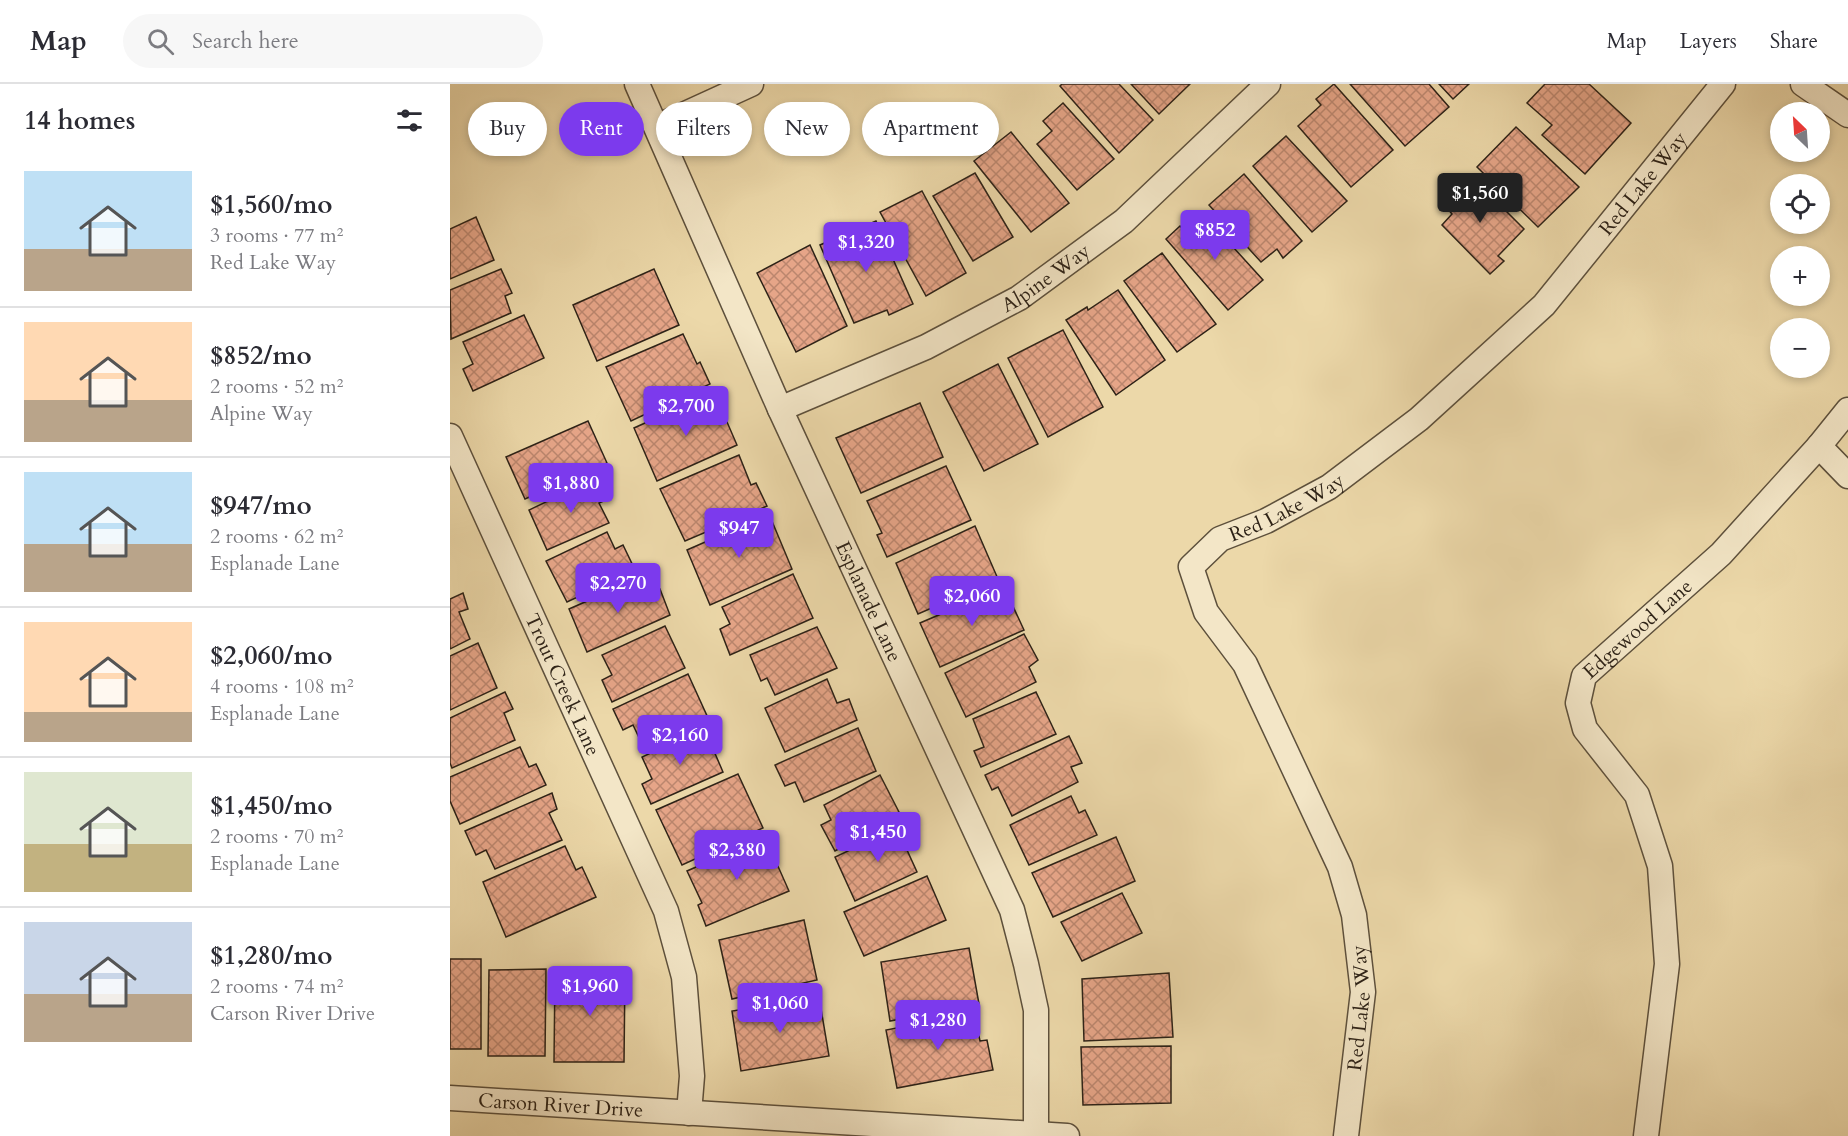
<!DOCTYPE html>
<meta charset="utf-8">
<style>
body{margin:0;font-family:Cardo,serif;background:#f7f7f7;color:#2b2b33;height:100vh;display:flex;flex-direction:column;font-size:22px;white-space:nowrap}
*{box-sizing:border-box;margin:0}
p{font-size:20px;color:#7c7c81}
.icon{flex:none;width:33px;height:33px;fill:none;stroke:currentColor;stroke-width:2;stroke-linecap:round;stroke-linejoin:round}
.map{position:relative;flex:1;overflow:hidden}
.details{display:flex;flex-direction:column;background:#fff;width:450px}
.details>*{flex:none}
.top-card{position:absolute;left:18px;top:18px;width:570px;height:54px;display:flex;gap:12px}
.needle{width:39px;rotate:335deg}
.tools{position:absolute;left:1320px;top:18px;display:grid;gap:12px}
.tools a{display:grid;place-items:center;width:60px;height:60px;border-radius:50%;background:#fff;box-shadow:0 3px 9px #0003;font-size:30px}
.price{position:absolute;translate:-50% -51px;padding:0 14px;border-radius:6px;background:#7c3aed;color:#fff;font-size:20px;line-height:39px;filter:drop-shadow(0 2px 3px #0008)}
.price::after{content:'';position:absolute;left:50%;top:36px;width:18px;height:14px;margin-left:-9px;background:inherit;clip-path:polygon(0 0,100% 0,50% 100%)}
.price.current{background:#222;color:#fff}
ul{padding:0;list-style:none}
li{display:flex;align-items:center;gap:18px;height:150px;padding:0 24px}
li+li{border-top:2px solid #e1e1e2}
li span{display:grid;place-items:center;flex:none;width:168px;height:120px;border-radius:0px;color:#555}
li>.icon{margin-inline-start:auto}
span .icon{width:72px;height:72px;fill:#fffc;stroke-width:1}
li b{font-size:26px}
h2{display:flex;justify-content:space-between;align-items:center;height:72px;padding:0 24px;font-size:26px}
.tag{padding:0 21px;border-radius:27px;background:#fff;box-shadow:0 3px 9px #0003;font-size:21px;line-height:54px}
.tag.current{background:#7c3aed;color:#fff}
header{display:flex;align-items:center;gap:36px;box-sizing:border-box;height:84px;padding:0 30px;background:#fff;border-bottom:2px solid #e1e1e2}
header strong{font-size:28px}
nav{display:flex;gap:33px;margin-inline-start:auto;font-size:21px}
.search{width:420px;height:54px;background:#f7f7f7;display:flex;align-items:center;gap:15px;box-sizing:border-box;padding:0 21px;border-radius:33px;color:#7c7c81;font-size:22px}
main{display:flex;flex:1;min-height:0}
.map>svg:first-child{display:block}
.building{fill:url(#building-cross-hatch);stroke:#2d2217;stroke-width:1.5}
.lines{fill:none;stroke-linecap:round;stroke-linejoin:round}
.street-casing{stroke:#5d503c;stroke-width:27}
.street{stroke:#f3e6c7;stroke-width:24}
.labels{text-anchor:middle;stroke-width:5;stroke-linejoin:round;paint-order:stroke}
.street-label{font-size:20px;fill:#2d2217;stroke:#f3e6c7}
</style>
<header>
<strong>Map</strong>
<div class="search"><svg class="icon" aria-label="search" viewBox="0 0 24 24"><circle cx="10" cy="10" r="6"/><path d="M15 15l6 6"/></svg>Search here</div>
<nav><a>Map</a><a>Layers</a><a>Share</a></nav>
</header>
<main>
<section class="details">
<h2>14 homes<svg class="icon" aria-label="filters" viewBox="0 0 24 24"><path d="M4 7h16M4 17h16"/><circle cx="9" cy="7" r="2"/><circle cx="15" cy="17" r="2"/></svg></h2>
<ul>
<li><span style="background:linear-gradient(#bfe0f5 65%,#b9a48a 0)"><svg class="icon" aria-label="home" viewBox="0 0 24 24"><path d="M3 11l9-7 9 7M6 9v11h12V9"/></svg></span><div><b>$1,560/mo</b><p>3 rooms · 77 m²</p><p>Red Lake Way</p></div></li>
<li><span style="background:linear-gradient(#ffd9b3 65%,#b9a48a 0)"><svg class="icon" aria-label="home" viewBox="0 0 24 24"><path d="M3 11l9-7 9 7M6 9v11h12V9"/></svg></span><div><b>$852/mo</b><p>2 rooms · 52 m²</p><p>Alpine Way</p></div></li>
<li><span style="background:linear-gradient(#bfe0f5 60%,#b9a48a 0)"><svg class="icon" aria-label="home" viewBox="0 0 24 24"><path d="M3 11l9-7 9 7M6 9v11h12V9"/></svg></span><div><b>$947/mo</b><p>2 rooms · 62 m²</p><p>Esplanade Lane</p></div></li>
<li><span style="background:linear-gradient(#ffd9b3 75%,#b9a48a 0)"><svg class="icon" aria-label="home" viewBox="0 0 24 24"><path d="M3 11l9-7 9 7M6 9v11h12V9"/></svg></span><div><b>$2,060/mo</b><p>4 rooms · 108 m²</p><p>Esplanade Lane</p></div></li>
<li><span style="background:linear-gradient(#dfe7d0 60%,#c2b280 0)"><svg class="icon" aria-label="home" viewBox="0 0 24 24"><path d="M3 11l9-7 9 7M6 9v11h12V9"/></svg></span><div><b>$1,450/mo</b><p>2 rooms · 70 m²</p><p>Esplanade Lane</p></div></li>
<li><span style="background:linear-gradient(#c9d6e8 60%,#b9a48a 0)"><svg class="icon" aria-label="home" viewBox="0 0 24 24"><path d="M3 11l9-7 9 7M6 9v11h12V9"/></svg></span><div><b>$1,280/mo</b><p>2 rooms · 74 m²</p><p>Carson River Drive</p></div></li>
</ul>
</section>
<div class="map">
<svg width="1398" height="1052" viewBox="0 0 1398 1052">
<defs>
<pattern id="building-cross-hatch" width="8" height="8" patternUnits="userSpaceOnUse" patternTransform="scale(1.5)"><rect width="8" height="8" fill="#e6a588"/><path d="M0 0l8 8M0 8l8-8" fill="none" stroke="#bb866e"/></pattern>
</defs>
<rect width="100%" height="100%" fill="#ecd8a9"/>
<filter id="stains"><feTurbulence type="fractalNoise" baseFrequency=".00333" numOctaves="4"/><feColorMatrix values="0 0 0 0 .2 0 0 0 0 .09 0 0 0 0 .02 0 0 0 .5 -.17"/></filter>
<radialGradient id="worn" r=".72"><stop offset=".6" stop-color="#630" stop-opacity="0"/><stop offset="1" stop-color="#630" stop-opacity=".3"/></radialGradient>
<g class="building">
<path d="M612,0H669L703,36L669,69L610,2Z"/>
<path d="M681,0H740L709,30Z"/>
<path d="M884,0L943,66L901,103L848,42L871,21L866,15Z"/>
<path d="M900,0H979L999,23L955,62Z"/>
<path d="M989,0H1019L1003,15Z"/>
<path d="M1095,0H1139L1181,39L1135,90L1092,51L1102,41L1077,19Z"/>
<path d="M613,19L664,75L627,106L587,60L602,47L593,37Z"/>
<path d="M1066,43L1129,103L1088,143L1027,83Z"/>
<path d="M561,48L619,119L581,148L524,77Z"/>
<path d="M836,52L897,117L862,148L803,82Z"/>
<path d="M525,89L563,153L523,177L483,112Z"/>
<path d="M794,90L852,157L833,174L827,165L811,178L759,121Z"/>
<path d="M1020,91L1074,145L1048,172L1054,177L1040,190L992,141L1002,130L992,118Z"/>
<path d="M472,107L516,189L476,212L430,128Z"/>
<path d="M754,131L813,196L778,226L716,155L730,142L734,146Z"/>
<path d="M26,133L44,176L0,195V145Z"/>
<path d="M426,137L463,220L439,231L437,226L404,239L370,161Z"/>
<path d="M360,161L397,242L346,268L307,189Z"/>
<path d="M712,169L766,240L727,268L674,197Z"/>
<path d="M51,185L62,209L55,212L61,229L1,255L0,206Z"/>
<path d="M204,185L229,241L147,277L123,221Z"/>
<path d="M668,206L715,276L666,311L616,236L637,223L638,226Z"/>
<path d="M74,231L94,274L23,307L13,285L23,280L13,258Z"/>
<path d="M613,246L653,323L598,353L558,274Z"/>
<path d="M233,250L247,280L250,278L260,300L181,337L156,283Z"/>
<path d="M548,280L588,360L534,387L493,308Z"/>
<path d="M264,308L287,361L207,397L184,344Z"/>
<path d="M470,319L493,373L411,409L386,354Z"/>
<path d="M138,337L157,379L75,415L56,373Z"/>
<path d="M289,371L301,401L306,399L317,422L235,457L210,405Z"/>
<path d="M496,382L521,436L437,473L427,451L432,449L417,417Z"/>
<path d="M148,393L158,415L149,419L159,439L97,466L79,426Z"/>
<path d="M319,430L342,485L260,521L237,466Z"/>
<path d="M525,442L548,495L468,530L446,479Z"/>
<path d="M157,448L165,465L173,461L185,486L117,518L96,477Z"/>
<path d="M343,490L363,534L280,571L270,545L280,540L272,523Z"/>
<path d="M190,494L198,511L210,505L220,531L137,568L119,525Z"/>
<path d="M554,503L574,546L490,583L470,539Z"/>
<path d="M13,509L18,525L9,528L20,555L0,565V515Z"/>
<path d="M215,542L235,584L162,618L152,596L162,591L152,571Z"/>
<path d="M367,543L387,584L325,611L317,594L311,597L300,571Z"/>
<path d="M574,550L588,576L579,583L586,598L516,633L495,589Z"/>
<path d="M28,559L47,604L0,626V572Z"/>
<path d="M238,590L258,634L194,664L183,641L173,646L163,625Z"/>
<path d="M377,595L387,619L399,615L407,636L335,668L315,624Z"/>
<path d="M55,608L63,625L54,629L65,656L2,684L0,679V634Z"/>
<path d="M586,608L606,650L531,683L524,667L534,663L523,635Z"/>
<path d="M254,644L273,688L201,720L192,700L202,695L192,673Z"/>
<path d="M408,644L426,687L354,718L345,698L335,702L325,681Z"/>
<path d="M619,652L632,679L621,683L628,698L562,732L548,703L542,706L535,691Z"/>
<path d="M70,663L79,683L86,680L96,701L10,740L0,717V693Z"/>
<path d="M288,690L313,744L232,781L206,726Z"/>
<path d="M430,691L451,732L385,767L371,741L381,736L374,721Z"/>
<path d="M102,709L107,725L99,729L112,756L45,785L36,766L26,771L15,747Z"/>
<path d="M621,712L629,729L635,726L647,751L579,781L560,741Z"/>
<path d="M455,740L465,762L457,766L467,788L405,817L385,773Z"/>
<path d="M315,753L339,807L256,842L248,821L252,819L237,787Z"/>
<path d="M666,753L685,797L603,833L582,789Z"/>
<path d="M115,762L126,786L132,783L146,813L56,853L33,798Z"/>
<path d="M477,792L496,836L414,872L394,828Z"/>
<path d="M672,809L692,849L632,877L611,838Z"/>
<path d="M354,836L367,896L282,915L269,856Z"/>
<path d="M519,864L529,920L440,937L431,878Z"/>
<rect x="0" y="875" width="31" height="90"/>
<path d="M96,885L95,972H38L39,886Z"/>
<path d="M175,887L174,978H104L105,888Z"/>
<path d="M719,889L723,953L634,957L632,895Z"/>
<path d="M369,913L379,972L291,987L282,927Z"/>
<path d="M524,929L530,957L537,956L543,986L447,1004L436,946Z"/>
<path d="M721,962V1019L633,1021L631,963Z"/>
</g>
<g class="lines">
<g class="street-casing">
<g id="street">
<path id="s1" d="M187,0L330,325L562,826L576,880L586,926V1050"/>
<path d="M1353,0L1398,31"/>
<path d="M207,43L301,0"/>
<path id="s2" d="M330,325L476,263L569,214L674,137L818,0"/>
<path id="s3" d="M0,352L216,827L234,893L242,992L239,1029"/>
<path d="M1369,362L1398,392"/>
<path id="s4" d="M0,1014L617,1052"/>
<path id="s5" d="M896,1052L913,908L904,831L890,783L795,580L756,528L741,483L770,455L816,437L879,403L969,335L1094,221L1273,0"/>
<path id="s6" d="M1196,1052L1217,880L1210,782L1187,711L1135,645L1128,619L1134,592L1271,470L1369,362L1398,326"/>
</g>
</g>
<use href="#street" class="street"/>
</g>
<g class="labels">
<g class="street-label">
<text dy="7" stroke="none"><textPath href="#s5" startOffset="1209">Red Lake Way</textPath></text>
<text dy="7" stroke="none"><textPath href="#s2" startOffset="297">Alpine Way</textPath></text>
<text dy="7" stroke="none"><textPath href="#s5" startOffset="723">Red Lake Way</textPath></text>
<text dy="7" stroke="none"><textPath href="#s1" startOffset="567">Esplanade Lane</textPath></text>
<text dy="7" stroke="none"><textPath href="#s6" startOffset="556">Edgewood Lane</textPath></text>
<text dy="7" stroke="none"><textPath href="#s3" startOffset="273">Trout Creek Lane</textPath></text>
<text dy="7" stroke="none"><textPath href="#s5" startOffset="129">Red Lake Way</textPath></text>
<text dy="7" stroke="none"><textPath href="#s4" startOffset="111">Carson River Drive</textPath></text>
</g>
</g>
<rect width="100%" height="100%" filter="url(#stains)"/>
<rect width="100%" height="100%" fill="url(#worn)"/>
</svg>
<div class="tools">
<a><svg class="needle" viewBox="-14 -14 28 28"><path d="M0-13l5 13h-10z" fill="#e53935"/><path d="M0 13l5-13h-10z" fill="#7c7c81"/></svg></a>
<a><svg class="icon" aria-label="locate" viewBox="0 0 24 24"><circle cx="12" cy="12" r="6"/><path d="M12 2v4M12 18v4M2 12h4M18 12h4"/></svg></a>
<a>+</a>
<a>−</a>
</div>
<b class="price current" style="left:1030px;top:140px">$1,560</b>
<b class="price" style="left:765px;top:177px">$852</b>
<b class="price" style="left:416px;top:189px">$1,320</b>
<b class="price" style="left:236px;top:353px">$2,700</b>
<b class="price" style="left:121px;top:430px">$1,880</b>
<b class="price" style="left:289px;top:475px">$947</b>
<b class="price" style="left:168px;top:530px">$2,270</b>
<b class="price" style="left:522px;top:543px">$2,060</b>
<b class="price" style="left:230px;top:682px">$2,160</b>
<b class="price" style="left:428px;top:779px">$1,450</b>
<b class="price" style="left:287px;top:797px">$2,380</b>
<b class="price" style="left:140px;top:933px">$1,960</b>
<b class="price" style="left:330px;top:950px">$1,060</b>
<b class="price" style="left:488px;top:967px">$1,280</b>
<div class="top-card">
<a class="tag">Buy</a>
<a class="tag current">Rent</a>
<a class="tag">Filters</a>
<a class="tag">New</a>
<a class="tag">Apartment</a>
</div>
</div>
</main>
